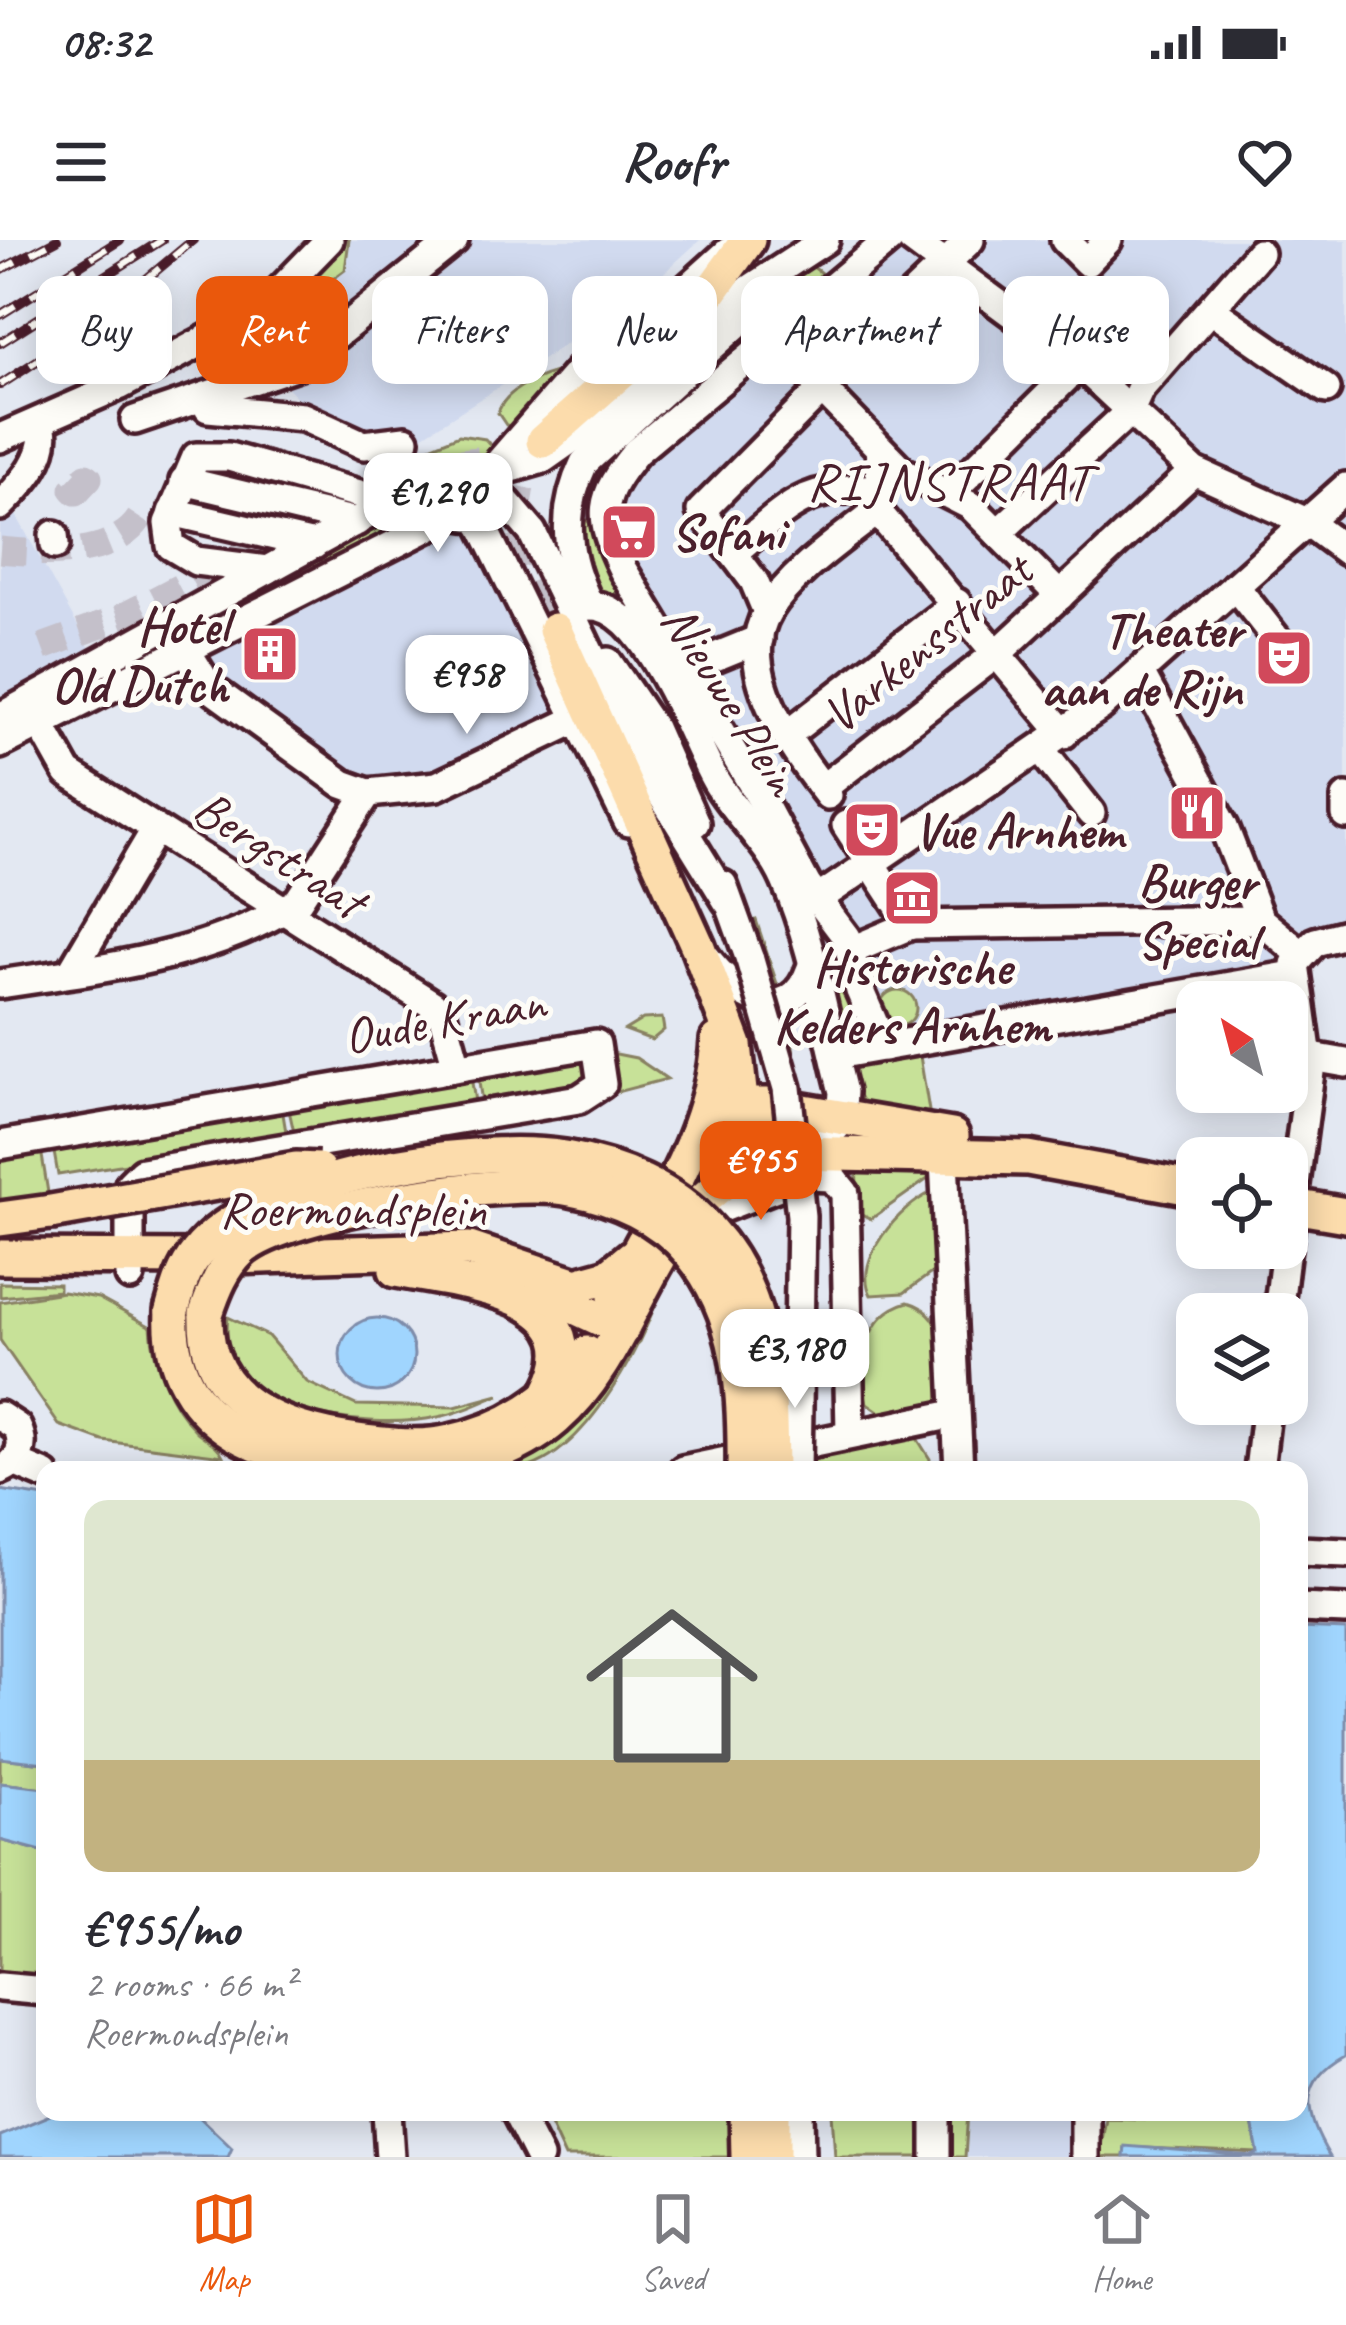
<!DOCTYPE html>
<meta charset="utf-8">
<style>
body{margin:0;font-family:Caveat,sans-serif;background:#f2f2f3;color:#2b2b33;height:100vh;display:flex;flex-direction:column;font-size:45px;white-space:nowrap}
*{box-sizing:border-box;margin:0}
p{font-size:39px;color:#7c7c81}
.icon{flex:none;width:66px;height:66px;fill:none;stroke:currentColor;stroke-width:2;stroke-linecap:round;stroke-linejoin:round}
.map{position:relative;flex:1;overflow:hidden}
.side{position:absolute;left:36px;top:1221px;width:1272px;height:660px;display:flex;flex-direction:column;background:#fff;border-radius:24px;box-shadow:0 6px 30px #0003}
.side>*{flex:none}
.guide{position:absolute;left:36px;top:36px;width:1275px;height:108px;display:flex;gap:24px}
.needle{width:78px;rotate:324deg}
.fabs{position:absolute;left:1176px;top:741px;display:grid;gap:24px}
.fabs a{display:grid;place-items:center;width:132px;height:132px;border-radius:24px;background:#fff;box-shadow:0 6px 30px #0003;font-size:60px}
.price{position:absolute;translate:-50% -102px;padding:0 27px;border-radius:24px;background:#fff;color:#222;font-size:39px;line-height:78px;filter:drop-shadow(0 3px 6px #0008)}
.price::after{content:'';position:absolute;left:50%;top:72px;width:36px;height:27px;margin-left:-18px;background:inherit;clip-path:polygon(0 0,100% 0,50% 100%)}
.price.selected{background:#ea580c;color:#fff}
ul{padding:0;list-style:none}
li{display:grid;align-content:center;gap:24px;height:636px;padding:0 48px}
li span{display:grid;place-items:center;height:372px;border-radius:24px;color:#555}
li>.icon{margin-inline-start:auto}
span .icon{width:216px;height:216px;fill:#fffc;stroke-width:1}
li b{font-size:51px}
.pill{padding:0 42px;border-radius:24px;background:#fff;box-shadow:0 6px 30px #0003;font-size:42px;line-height:108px}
.pill.selected{background:#ea580c;color:#fff}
.status{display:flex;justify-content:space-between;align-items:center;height:84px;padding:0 60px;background:#fff;direction:ltr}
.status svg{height:33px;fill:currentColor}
header{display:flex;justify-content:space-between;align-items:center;height:156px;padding:0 48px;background:#fff;font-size:54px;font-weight:700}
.tab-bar{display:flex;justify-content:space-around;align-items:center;height:168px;border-top:3px solid #e1e1e2;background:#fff;font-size:33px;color:#7c7c81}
.tab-bar a{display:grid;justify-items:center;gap:6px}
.tab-bar .selected{color:#ea580c}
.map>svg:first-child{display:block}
.built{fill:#d1daef}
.green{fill:#c7e198;stroke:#888062;stroke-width:3}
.water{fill:#a0d5fe;stroke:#7e8caa;stroke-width:3}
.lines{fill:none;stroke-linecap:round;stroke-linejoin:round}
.minor-tunnel{stroke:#c4c0ca;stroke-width:27;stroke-dasharray:27 14;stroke-linecap:butt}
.major-tunnel{stroke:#c4c0ca;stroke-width:33;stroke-dasharray:33 16;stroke-linecap:butt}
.minor-casing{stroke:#4a1f2b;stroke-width:36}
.major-casing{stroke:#4a1f2b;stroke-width:42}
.minor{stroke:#fdfcf7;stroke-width:27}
.major{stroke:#fcdcac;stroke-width:33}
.rail-casing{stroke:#4a1f2b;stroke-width:10}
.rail{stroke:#fdfcf7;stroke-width:6;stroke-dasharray:18;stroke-linecap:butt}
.minor-bridge-casing{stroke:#4a1f2b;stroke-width:36;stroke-linecap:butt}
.major-bridge-casing{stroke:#4a1f2b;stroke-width:42;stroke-linecap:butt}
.minor-bridge{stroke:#fdfcf7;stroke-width:27}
.major-bridge{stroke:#fcdcac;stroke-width:33}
.labels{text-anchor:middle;stroke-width:10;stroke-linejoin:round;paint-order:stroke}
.poi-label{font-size:51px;font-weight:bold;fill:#4a1f2b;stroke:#fdfcf7;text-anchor:start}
.street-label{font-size:51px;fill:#4a1f2b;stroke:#fdfcf7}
.neighbourhood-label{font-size:54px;letter-spacing:3px;fill:#4a1f2b;stroke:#fdfcf7}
</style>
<div class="status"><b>08:32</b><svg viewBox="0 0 49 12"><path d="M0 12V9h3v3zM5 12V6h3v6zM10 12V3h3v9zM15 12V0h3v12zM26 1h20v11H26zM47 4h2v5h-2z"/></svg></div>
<header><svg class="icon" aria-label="menu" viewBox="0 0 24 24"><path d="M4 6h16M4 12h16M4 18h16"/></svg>Roofr<svg class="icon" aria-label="heart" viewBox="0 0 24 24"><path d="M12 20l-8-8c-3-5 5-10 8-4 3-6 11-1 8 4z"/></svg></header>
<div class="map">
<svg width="1346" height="1917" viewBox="0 0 1346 1917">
<rect width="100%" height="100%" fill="#e3e8f2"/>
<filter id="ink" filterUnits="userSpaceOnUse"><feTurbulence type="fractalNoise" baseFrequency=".00833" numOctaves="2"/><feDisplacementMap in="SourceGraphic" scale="24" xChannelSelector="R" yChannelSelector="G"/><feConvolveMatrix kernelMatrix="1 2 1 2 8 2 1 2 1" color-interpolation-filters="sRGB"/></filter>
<g filter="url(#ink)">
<g class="built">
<path d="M337,0H700L633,61L408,205L325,187L263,122L245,89Z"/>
<path d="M879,0H1346V685L1303,695L1274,731L846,808L799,660L578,326L584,241L719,115H736Z"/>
<path d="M0,246L107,439L0,495Z"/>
<path d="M463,287L471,291L563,476L450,534L375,544L339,533L216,448L203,414L446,288Z"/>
<path d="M968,1872H1250L1260,1917H965Z"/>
</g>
<g class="green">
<path d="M337,0H349L345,30L267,88V75Z"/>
<path d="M812,26L821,33L807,53L767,81L762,73L795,36Z"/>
<path d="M566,130L517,188L506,185L498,173C505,149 542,134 566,130Z"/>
<path d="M459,195L485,199L496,211L481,223L420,231L412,227L416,213Z"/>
<path d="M410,269L414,280L130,426L125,417Z"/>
<path d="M581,275C603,291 611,322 618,348L611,361H602L583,330Z"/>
<path d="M756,680L790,783L801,869L776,758L749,683Z"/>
<path d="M837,750L849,757L863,785L858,789L837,785Z"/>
<circle cx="898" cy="768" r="18"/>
<path d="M662,778L664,790L652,800L625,790L643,779Z"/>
<path d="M919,810L930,877L865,866L851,841L859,822Z"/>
<path d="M584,812L592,845L483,869L477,829Z"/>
<path d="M611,813L636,818L667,839L617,852Z"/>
<path d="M470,830L476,868L295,897L287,861Z"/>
<path d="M281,862L287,898L58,935L54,912L67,910L66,898Z"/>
<path d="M40,903L49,959L0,974V916Z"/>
<path d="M856,921L931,923L932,936L871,979L858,972Z"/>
<path d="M932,952L937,954L941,1026L904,1053L871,1055C852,1019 901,966 932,952Z"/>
<path d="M668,1027C653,1087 583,1230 511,1230L556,1199L599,1155Z"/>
<path d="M0,1043L59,1044V1051L0,1057Z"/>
<path d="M63,1052L98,1058L151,1087C153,1123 169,1164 196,1191C206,1200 219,1205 223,1216L103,1201L59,1185L0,1100V1062Z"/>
<path d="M908,1062C953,1075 943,1125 942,1162L884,1175L867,1163C857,1122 864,1075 908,1062Z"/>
<path d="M228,1077L268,1096L307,1142L356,1165L455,1167L499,1155C479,1164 459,1173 438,1177C368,1191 214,1176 228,1077Z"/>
<path d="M913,1192L930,1219L928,1230H718Z"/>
<path d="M0,1518L45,1523V1548L0,1543Z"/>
<path d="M0,1600L45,1612V1735L0,1731Z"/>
<path d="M525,1872H730L731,1917H565L548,1880L533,1887Z"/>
<path d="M832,1872H919L920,1917H835Z"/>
<path d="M946,1872H968L965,1917H946Z"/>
<path d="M1192,1872H1250L1258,1913L1125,1907L1124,1917H1099L1106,1878L1187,1880L1193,1879Z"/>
</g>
<g class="water">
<circle cx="377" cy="1115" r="37"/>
<path d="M0,1250L45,1257V1523L0,1518Z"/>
<path d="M1299,1388L1346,1390V1815C1297,1842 1304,1874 1330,1917H1124L1125,1906L1252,1916L1258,1913L1250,1872H1299Z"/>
<path d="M0,1543L45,1548V1612L0,1600Z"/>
<path d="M57,1872H194L232,1908L228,1917H0V1896Z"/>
</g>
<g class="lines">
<g class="minor-tunnel">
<path d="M86,236L89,238L76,252L73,249Z"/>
<path d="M0,310C44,314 115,319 141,276"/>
<path d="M42,407L120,378L387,240L437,225L517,215"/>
</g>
<path class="major-tunnel" d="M541,203C490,261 526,329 555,390"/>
<g class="minor-casing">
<g id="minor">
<path d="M912,0L1080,124L1194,231L1307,282L1346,311"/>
<path d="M1065,0L1087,22L1108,0"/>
<path d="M1213,71L1326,149"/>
<path d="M889,77L970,0"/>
<path d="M764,89L902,231L971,266L1060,356"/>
<path d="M204,157L208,168L303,177L364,205L405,200"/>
<path d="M135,180L300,124L454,0"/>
<path d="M0,198L119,146L261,70L329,0"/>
<path d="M484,236L532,292L645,528L727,661"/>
<path d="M184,241L356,282"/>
<path d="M951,252L1080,124"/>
<path d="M0,266C21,245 52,213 40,182"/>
<path d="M877,271L1064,494"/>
<path d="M172,272L314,305"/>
<path d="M454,274L477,278L483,287L628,582"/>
<path d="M998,293L1130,171L1140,149L1259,13"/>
<path d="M54,295L55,305"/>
<path d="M733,313L701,271L820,151"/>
<path d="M267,330L196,321L171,306L168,283L196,217H229L391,263"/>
<path d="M1235,346L1282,406"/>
<path d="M590,366C565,317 560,273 584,223L771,53"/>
<path d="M571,371C639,334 691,502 717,543C738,577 769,604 785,640C814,706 825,784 843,852L841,882L813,911"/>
<path d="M767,372L754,341L733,313C786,269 805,242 879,250"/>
<path d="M185,408L209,447L343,544L368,553L437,546L575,480"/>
<path d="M608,422L653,488L695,583"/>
<path d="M683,430L759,399"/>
<path d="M1140,433L1224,587L1260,680L1301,714"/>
<path d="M0,477L429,241L484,236L543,219L600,179L750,49L825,0"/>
<path d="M40,483L68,533L433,765L443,777L457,827"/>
<path d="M788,494L957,363"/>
<path d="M0,504L454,274L581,128L670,64L728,12"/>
<path d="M1041,510L1091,573"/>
<path d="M823,548L1000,411L1194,231"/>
<path d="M828,555C793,511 733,429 768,371C793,331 841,300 877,271L881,210"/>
<path d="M1346,558V575"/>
<path d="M846,585L911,685L1260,680"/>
<path d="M723,645L750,720"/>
<path d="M818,659L1101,466L1346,247"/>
<path d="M852,710L911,685"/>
<path d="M706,717C734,754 788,793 811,728"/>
<path d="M71,732L155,590"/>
<path d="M0,744C102,728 209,718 298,661L368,553"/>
<path d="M884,807L860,751L846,697L807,645L760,557L623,330C597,276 598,258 636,212L889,0"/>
<path d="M836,815L1293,735"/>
<path d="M1306,816L1346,823"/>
<path d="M943,899L959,1230"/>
<path d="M0,905L596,804L602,844L579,859L142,932L130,944V1036"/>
<path d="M696,978L805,936L832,937L845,953L850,1192"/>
<path d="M1287,1004L1310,832L1295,724L1315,702L1346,694"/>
<path d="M1278,1074L1286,1008"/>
<path d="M0,1176L17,1187C26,1205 20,1222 0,1230"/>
<path d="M14,1222L45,1235"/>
<path d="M683,1230L954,1174"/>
<path d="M1259,1230L1267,1164"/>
<path d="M1299,1311L1346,1313"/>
<path d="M1299,1368L1346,1370"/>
<path d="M0,1747L45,1751"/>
<path d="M387,1872L390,1917"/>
<path d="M516,1872L539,1917"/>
<path d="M799,1872L800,1917"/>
<path d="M936,1872V1917"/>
<path d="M1085,1917V1872"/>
</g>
</g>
<g class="major-casing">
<g id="major">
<path d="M543,201L709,54L748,0"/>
<path d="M555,390L698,707L735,805L743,879L763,903L790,913L1028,918L1197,949"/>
<path d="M720,874L738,865H768L952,896"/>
<path d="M1287,965L1346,975"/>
<path d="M0,979L51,972"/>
<path d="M0,1017L206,1018L469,1009L576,1045L609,1036L632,1017"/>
<path d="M396,1030C456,1042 602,1052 550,1151"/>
<path d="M543,1052L622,1089"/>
<path d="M615,1056C656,973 712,895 718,800"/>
<path d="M172,1071C169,1127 193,1171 243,1198C287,1221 345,1228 394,1228C671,1233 589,961 790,913"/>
<path d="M206,1074C203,1163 283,1191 358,1201C389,1205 420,1209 450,1202C503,1191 557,1159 587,1113"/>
<path d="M747,1872L748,1917"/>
<path d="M773,1917V1872"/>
</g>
</g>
<use href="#minor" class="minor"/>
<use href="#major" class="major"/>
<g class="rail-casing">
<g id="rail">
<path d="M0,30L57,0"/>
<path d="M0,75L120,0"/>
<path d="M0,103L162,0"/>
<path d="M0,145L89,87L193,0"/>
</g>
</g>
<use href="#rail" class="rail"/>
<g class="minor-bridge-casing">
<path id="minor-bridge" d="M750,720L787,848L801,976L797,1230"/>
</g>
<g class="major-bridge-casing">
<g id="major-bridge">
<path d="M51,972L296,929L318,930"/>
<path d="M172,1071C178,1050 183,1030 197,1013C255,937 474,903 565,918C618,927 672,949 709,990C769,1056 770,1146 771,1230"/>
<path d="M206,1074C214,1050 223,1027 241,1010C287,969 510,936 571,949C615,957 661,977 690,1012C742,1075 745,1153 744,1230"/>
</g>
</g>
<use href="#minor-bridge" class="minor-bridge"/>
<use href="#major-bridge" class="major-bridge"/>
</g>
</g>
<defs>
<g id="supermarket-square" transform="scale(3)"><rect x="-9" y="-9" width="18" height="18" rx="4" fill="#d1495b" stroke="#fdfcf7"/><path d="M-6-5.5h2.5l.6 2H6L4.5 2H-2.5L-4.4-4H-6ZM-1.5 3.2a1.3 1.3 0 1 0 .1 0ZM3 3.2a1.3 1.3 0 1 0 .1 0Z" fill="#fff"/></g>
<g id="building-square" transform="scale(3)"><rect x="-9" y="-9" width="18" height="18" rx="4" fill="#d1495b" stroke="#fdfcf7"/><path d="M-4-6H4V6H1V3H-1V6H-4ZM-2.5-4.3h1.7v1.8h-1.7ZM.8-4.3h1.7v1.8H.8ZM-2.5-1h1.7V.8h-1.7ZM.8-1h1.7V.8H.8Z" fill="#fff"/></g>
<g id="theatre-square" transform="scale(3)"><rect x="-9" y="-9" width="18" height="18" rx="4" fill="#d1495b" stroke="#fdfcf7"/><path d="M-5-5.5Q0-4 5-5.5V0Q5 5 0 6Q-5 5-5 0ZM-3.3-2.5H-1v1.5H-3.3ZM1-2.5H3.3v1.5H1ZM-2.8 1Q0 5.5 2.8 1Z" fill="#fff"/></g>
<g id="restaurant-square" transform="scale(3)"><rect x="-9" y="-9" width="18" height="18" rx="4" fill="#d1495b" stroke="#fdfcf7"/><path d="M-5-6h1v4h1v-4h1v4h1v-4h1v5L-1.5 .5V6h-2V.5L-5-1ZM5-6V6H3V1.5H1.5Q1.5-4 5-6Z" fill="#fff"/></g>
<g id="museum-square" transform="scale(3)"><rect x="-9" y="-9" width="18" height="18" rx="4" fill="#d1495b" stroke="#fdfcf7"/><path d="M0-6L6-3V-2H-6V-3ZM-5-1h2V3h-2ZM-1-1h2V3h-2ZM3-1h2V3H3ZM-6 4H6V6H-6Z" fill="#fff"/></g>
</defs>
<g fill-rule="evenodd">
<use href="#supermarket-square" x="629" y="292"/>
<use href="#building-square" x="270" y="414"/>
<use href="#theatre-square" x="1284" y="418"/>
<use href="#restaurant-square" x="1197" y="573"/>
<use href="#theatre-square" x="872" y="590"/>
<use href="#museum-square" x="912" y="658"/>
</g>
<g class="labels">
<g class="poi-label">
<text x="671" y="310">Sofani</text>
<text x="228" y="403" text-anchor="end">Hotel<tspan x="228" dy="59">Old Dutch</tspan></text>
<text x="1242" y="407" text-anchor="end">Theater<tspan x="1242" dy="59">aan de Rijn</tspan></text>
<text x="914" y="608">Vue Arnhem</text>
<text x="1197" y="659" text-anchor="middle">Burger<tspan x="1197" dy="59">Special</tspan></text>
<text x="912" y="744" text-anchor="middle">Historische<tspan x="912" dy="59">Kelders Arnhem</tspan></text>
</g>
<g class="street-label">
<text transform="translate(926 402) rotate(-39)" y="18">Varkensstraat</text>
<text transform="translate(732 459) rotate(58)" y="18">Nieuwe Plein</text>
<text transform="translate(280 613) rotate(33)" y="18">Bergstraat</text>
<text transform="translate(444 778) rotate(-10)" y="18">Oude Kraan</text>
<text x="353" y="986">Roermondsplein</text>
</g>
<g class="neighbourhood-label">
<text x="950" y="259">RIJNSTRAAT</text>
</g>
</g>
</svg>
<div class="fabs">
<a><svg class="needle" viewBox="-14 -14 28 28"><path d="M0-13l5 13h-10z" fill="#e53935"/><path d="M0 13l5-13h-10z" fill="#7c7c81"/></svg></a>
<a><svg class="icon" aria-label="locate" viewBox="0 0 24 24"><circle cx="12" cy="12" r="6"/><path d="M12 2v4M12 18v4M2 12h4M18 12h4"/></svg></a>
<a><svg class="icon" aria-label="layers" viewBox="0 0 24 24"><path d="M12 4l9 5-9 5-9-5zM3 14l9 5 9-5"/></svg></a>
</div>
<b class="price" style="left:438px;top:315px">€1,290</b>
<b class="price" style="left:467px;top:497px">€958</b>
<b class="price selected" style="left:761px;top:983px">€955</b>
<b class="price" style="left:795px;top:1171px">€3,180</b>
<div class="guide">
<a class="pill">Buy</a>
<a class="pill selected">Rent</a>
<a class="pill">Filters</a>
<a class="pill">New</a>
<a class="pill">Apartment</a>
<a class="pill">House</a>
</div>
<section class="side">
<ul>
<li><span style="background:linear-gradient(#dfe7d0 70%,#c2b280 0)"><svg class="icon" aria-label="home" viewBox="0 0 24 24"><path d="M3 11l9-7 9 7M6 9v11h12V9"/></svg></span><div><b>€955/mo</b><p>2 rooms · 66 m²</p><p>Roermondsplein</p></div></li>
</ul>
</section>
</div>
<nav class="tab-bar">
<a class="selected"><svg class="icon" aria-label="map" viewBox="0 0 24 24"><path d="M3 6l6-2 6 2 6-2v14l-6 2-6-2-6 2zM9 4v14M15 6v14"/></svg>Map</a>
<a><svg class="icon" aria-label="saved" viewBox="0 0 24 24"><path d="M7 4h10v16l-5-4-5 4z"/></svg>Saved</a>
<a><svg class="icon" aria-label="home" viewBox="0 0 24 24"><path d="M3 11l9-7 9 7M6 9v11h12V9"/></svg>Home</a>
</nav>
